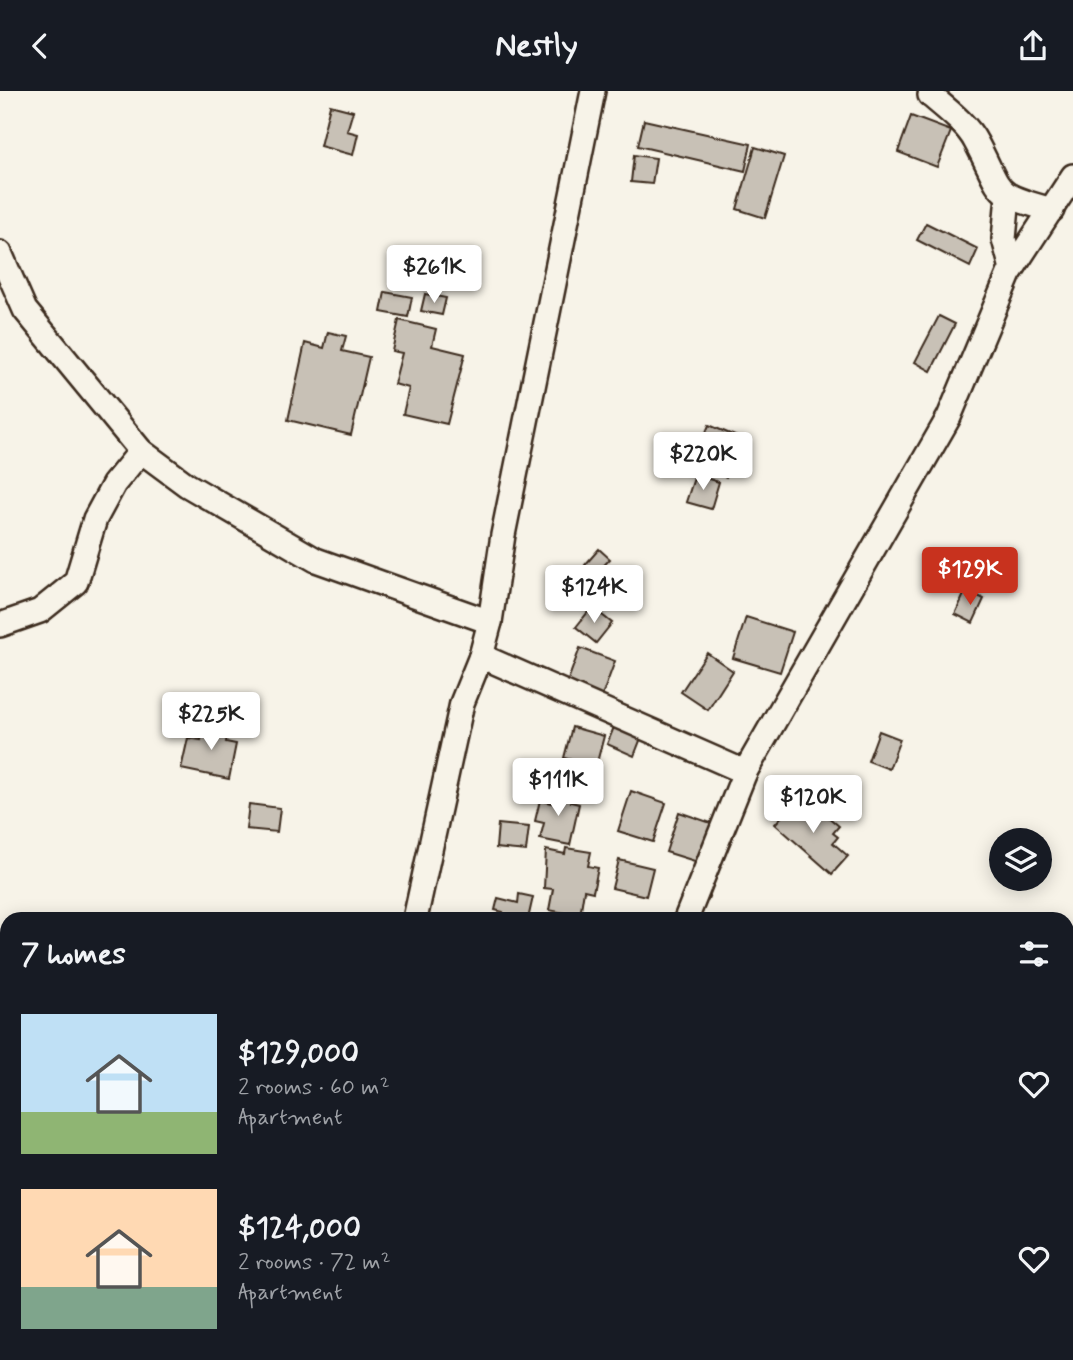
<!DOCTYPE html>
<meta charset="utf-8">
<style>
body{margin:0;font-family:Mynerve,sans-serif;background:#242831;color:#f1f3f6;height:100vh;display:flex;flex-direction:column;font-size:26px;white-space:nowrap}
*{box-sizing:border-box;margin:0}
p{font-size:23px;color:#9ea1a6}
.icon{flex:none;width:38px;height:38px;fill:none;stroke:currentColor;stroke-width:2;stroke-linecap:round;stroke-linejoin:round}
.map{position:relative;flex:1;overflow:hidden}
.sheet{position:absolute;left:0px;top:821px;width:1074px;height:450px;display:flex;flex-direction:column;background:#171b24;border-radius:21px 21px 0 0;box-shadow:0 4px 18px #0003}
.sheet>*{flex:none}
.buttons{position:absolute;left:989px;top:737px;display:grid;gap:14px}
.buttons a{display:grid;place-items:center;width:63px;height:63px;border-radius:50%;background:#171b24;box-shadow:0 4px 18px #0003;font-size:35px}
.price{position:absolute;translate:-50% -60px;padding:0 16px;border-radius:7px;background:#fff;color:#222;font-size:23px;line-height:46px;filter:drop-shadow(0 2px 4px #0008)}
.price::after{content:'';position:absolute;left:50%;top:42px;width:21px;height:16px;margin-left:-10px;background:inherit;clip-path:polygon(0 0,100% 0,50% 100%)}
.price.selected{background:#c8321e;color:#fff}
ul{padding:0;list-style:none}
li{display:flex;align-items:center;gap:21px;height:175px;padding:0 21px}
li span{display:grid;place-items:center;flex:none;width:196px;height:140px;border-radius:0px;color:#555}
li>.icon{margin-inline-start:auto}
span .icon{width:84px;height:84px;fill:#fffc;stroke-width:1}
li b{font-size:30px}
h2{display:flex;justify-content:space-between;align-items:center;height:84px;padding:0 21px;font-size:30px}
header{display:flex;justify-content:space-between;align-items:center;height:91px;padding:0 21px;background:#171b24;font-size:32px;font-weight:700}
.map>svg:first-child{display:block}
.building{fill:#c8c1b6;stroke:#3b2a1e;stroke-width:2}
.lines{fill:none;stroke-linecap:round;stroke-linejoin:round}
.street-casing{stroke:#3b2a1e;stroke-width:28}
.path{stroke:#3b2a1e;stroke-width:4.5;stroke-dasharray:5 5;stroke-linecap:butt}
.street{stroke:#f7f3e8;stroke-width:23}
</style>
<header><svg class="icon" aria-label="back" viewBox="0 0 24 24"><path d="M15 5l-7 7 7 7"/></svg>Nestly<svg class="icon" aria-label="share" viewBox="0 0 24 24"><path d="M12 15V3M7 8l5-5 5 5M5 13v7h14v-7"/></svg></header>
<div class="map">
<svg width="1073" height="1269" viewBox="0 0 1073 1269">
<rect width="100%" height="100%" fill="#f7f3e8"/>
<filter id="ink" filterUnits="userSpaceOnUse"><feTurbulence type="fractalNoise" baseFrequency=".0143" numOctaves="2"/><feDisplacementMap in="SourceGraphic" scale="14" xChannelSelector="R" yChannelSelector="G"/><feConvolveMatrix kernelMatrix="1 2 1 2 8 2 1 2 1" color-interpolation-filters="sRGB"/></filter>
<g filter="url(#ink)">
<g class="building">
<path d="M330,14L353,20L347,40L358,43L353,64L320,55Z"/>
<path d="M911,25L951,40L937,76L898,61Z"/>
<path d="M644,29L751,53L745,80L638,55Z"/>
<path d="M755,56L784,65L765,127L737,118Z"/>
<path d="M634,64L656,67L652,93L631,91Z"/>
<path d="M926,132L978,158L970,176L917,149Z"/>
<path d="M385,201L412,206L408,226L381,221Z"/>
<path d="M425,203L446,207L442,224L421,220Z"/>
<path d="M939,225L955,233L931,280L915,271Z"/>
<path d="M399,229L436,238L432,255L465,263L447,333L403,323L409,297L394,293L402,262L392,260Z"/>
<path d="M328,241L346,245L342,260L369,266L351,344L288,329L305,252L324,257Z"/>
<path d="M709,334L742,348L726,386L693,372Z"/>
<path d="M695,384L719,391L711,418L686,411Z"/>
<path d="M599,458L610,468L595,484L585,474Z"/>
<path d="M966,499L984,508L973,532L955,523Z"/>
<path d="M592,516L612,532L596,552L576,536Z"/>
<path d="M746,526L793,541L780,581L733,567Z"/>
<path d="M580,557L615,570L602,605L567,592Z"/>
<path d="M707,562L733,580L708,619L681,601Z"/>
<path d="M212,628L230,631L226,651L236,653L229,688L181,678L188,647L201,649L203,639L209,641Z"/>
<path d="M572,636L604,645L596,675L564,667Z"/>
<path d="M614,636L641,647L634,665L607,653Z"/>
<path d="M879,640L900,648L889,678L868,670Z"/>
<path d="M555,699L573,703L571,711L579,713L570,754L540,748L544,732L535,730L540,709L552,712Z"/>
<path d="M631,700L666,712L653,751L618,740Z"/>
<path d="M797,708L815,725L820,719L839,735L833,742L838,746L833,752L848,765L832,783L775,733Z"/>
<path d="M249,713L280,717L277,741L246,738Z"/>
<path d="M679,721L714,733L701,772L666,761Z"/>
<path d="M498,733L529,736L526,760L496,757Z"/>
<path d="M566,757L591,761L588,775L598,777L593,801L584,799L580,825L549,819L553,798L544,797L546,759L565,763Z"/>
<path d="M619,769L653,777L646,805L612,797Z"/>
<path d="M519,803L533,806L528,828H501L503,821L495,819L498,807L518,812Z"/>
<path d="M525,1264H562L560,1269H522Z"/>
</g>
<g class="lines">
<g class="street-casing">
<g id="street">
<path d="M930,4C945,17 967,33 976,51C1004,103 990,102 1052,119"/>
<path d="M1008,105L1004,148L1012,178"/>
<path d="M0,162L25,219L141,360L187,394L316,469L490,531"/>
<path d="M0,534L40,520L76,491L95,428L114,393L141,360"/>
<path d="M481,565L745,681"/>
<path d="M415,828L462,612L481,565L490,531L503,444L593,0"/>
<path d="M686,828L745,681L949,326L1009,183L1073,85"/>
<path d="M0,927L7,928"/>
<path d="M315,1269L317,1264"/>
</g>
</g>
<path class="path" d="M1068,1080L1073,1081"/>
<use href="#street" class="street"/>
</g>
</g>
</svg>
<div class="buttons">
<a><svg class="icon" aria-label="layers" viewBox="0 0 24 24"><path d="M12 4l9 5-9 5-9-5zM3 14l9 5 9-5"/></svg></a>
</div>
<b class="price" style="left:434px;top:214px">$261K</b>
<b class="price" style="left:703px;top:401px">$220K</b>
<b class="price selected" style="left:970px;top:516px">$129K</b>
<b class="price" style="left:594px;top:534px">$124K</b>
<b class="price" style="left:211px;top:661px">$225K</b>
<b class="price" style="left:558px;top:727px">$111K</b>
<b class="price" style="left:813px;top:744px">$120K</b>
<section class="sheet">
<h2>7 homes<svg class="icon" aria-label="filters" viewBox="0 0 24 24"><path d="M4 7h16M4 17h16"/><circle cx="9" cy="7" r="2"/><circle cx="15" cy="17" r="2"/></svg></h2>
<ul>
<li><span style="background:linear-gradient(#bfe0f5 70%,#8fb573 0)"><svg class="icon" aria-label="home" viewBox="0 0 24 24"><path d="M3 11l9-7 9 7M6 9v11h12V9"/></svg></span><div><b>$129,000</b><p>2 rooms · 60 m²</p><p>Apartment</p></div><svg class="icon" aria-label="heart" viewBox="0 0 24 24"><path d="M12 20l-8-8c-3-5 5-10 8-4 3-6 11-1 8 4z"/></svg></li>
<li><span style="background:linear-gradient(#ffd9b3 70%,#7fa58c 0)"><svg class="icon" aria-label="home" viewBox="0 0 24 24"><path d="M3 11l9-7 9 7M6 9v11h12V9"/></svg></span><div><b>$124,000</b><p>2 rooms · 72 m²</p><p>Apartment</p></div><svg class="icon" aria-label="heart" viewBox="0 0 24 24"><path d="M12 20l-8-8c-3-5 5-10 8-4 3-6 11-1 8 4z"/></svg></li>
</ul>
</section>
</div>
